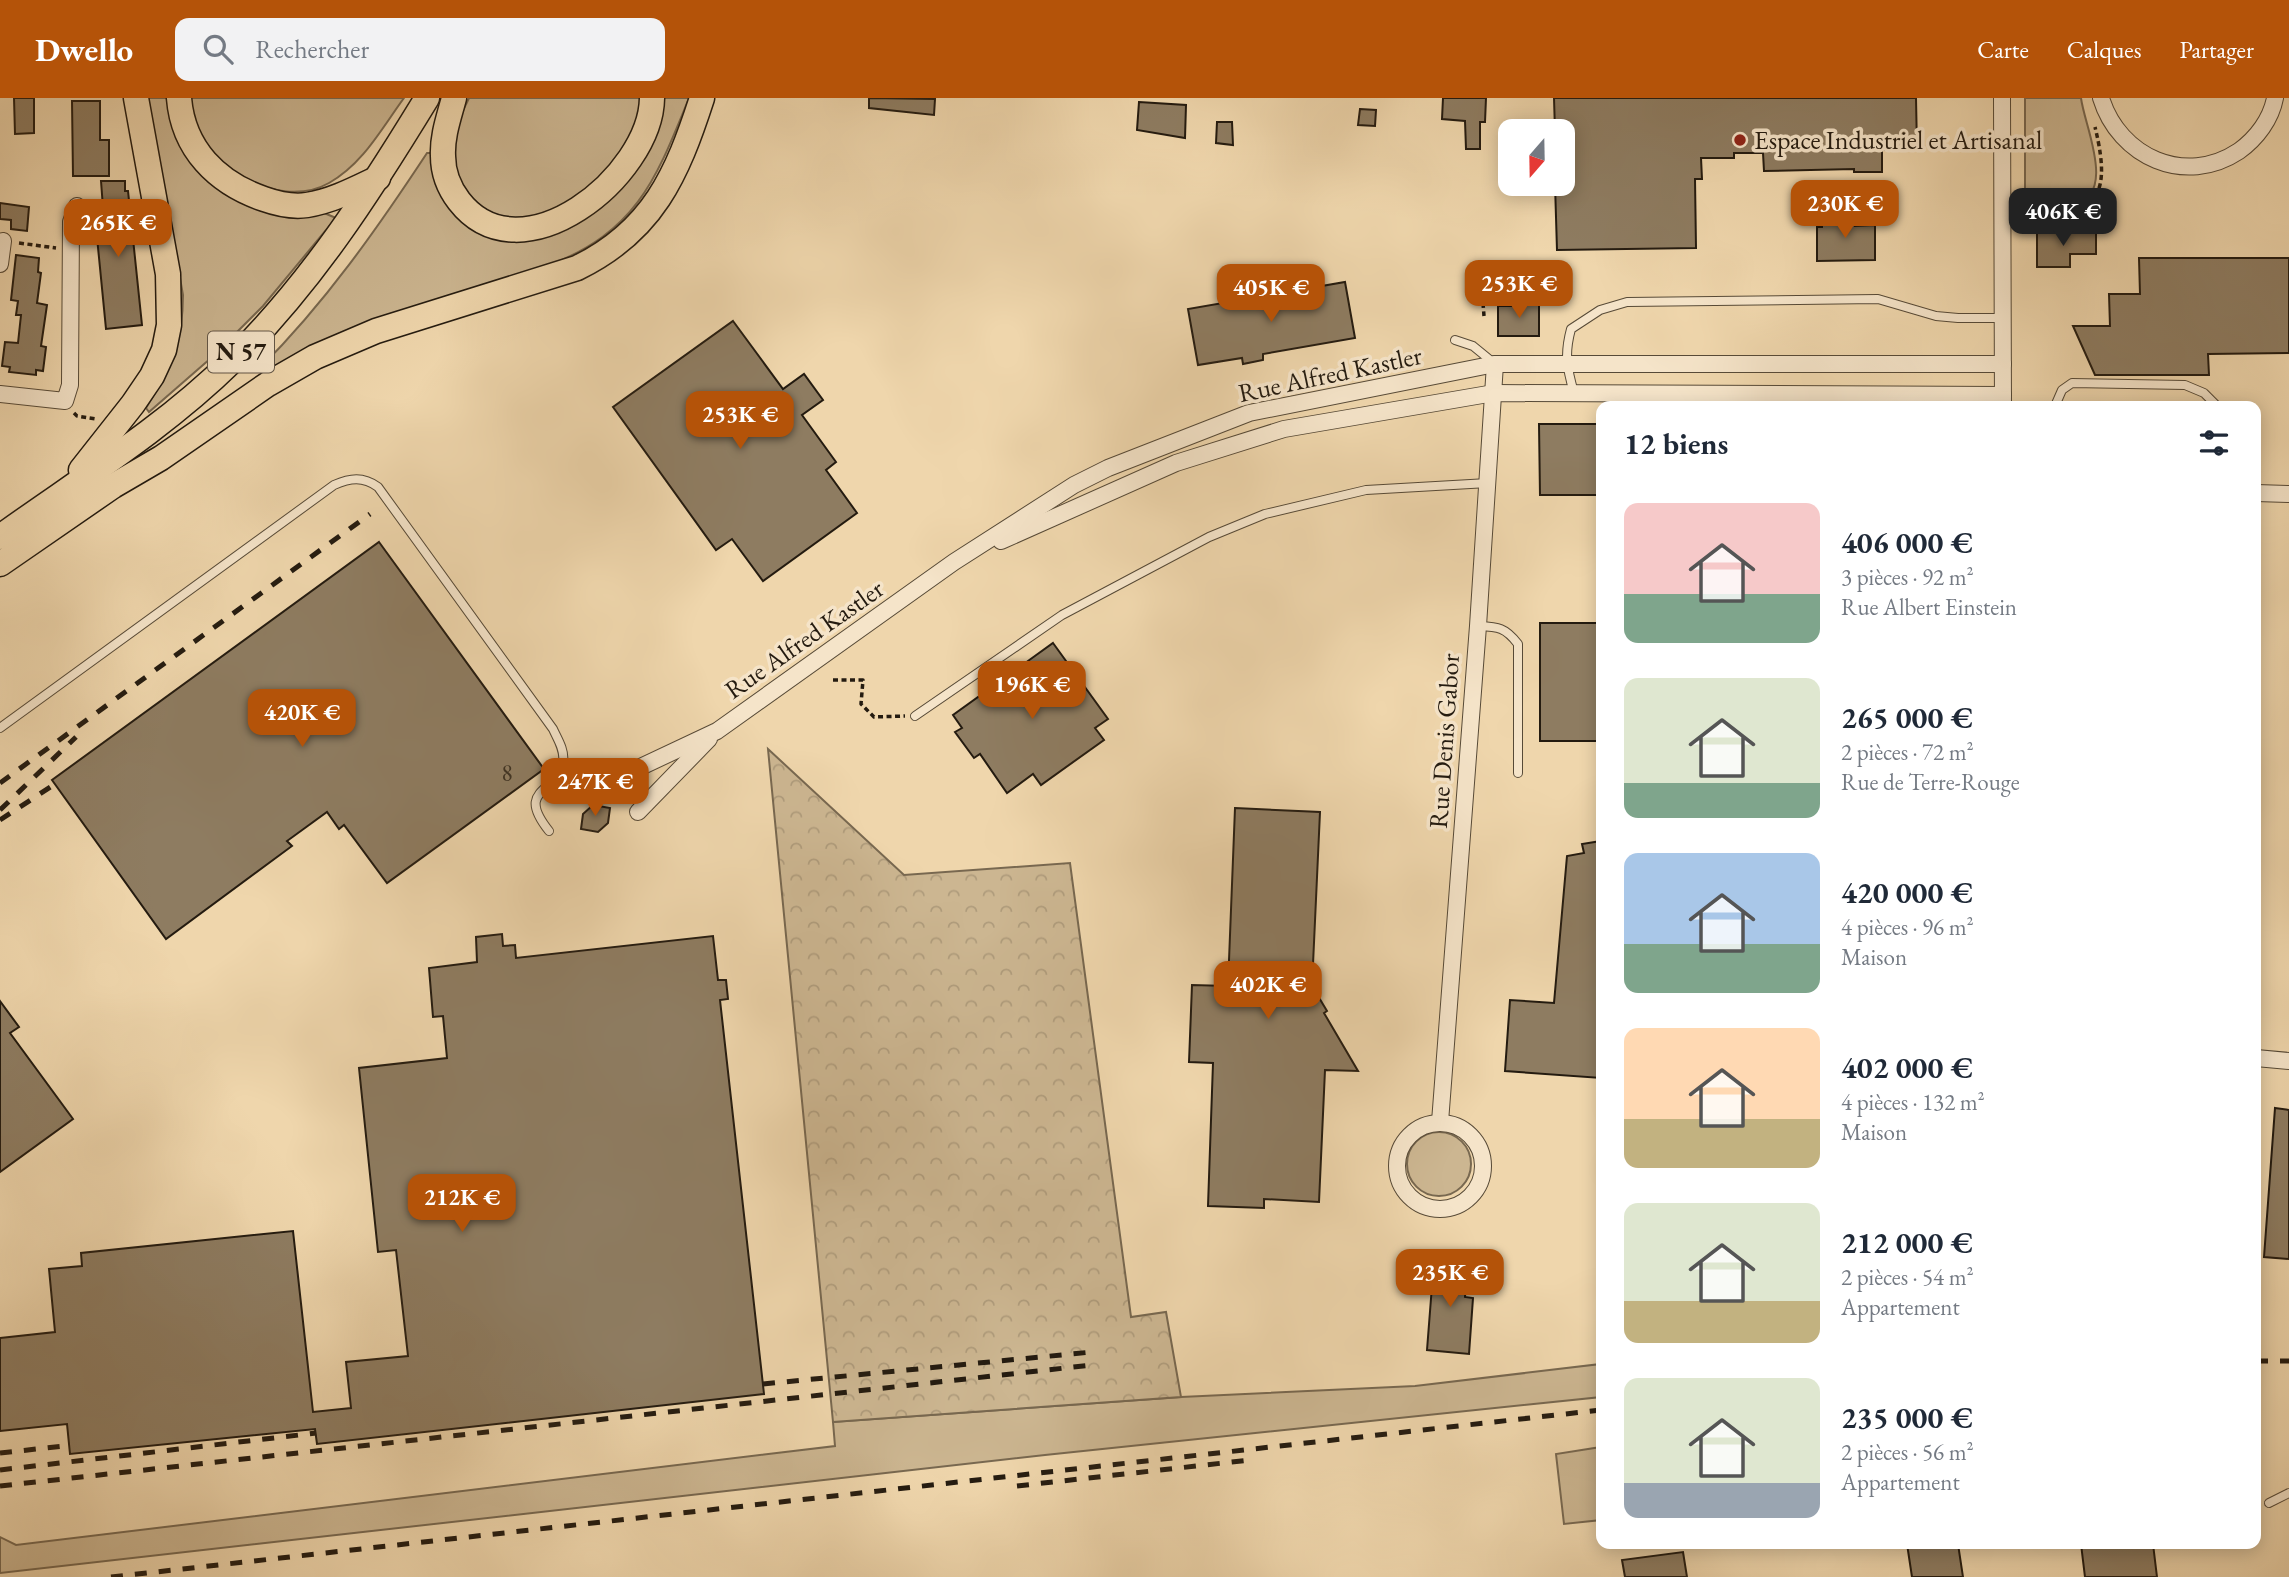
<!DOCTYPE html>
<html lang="fr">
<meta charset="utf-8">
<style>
body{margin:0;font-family:"EB Garamond",serif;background:#f2f2f3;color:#1f2937;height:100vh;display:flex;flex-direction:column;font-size:26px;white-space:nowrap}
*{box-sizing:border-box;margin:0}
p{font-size:23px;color:#747a83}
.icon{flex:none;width:38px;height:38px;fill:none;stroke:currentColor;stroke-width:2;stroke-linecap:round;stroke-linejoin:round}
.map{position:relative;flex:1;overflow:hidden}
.drawer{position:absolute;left:1596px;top:303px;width:665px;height:1148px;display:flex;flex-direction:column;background:#fff;border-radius:14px;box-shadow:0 4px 18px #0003}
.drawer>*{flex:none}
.needle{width:46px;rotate:200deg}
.fabs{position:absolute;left:1498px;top:21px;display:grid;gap:14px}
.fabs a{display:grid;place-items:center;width:77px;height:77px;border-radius:14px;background:#fff;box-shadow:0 4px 18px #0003;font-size:35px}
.price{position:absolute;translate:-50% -60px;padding:0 16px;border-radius:14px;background:#b45309;color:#fff;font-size:23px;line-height:46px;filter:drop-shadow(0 2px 4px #0008)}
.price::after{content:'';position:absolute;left:50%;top:42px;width:21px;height:16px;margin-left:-10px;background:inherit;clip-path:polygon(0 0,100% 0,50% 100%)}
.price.on{background:#222;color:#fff}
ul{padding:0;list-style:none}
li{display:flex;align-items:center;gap:21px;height:175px;padding:0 28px}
li span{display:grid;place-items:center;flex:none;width:196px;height:140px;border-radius:14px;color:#555}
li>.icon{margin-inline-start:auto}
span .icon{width:84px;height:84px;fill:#fffc;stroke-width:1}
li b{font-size:30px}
h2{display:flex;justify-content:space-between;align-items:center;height:84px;padding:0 28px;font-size:30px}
header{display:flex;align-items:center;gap:42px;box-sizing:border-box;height:98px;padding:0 35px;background:#b45309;color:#fff}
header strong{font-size:33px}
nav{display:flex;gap:38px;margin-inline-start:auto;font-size:24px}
.search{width:490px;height:63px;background:#f2f2f3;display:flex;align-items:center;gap:18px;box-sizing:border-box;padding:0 24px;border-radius:14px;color:#747a83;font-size:26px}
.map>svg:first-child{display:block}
.grass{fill:#ccb691;stroke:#786850;stroke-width:2}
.forest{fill:url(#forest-crowns);stroke:#786850;stroke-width:2}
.building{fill:#8e7c61;stroke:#241b10;stroke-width:2}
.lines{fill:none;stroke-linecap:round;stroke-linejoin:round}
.lane-casing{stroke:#574a37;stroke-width:10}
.street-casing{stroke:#574a37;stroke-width:18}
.primary-casing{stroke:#241b10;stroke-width:27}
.path{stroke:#241b10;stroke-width:3.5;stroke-dasharray:5 3.5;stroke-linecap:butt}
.lane{stroke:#f5e4c9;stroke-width:8}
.street{stroke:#f5e4c9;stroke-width:16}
.primary{stroke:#efd6ac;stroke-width:24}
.rail{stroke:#241b10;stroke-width:5;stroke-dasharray:12 12;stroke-linecap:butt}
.poi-dot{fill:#8f2418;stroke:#f5e4c9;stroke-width:2.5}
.labels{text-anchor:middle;stroke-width:7;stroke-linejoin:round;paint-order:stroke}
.number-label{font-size:23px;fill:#3e3324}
.shield{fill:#f5e4c9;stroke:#635748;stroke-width:2}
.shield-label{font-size:24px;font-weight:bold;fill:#241b10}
.poi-label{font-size:26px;fill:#241b10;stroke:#f5e4c9;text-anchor:start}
.street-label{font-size:26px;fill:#241b10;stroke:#f5e4c9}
</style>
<header>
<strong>Dwello</strong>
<div class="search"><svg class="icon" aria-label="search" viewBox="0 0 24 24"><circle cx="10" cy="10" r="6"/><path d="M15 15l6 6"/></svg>Rechercher</div>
<nav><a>Carte</a><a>Calques</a><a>Partager</a></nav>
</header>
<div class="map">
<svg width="2289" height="1479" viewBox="0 0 2289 1479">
<defs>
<pattern id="forest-crowns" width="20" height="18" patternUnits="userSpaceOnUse" patternTransform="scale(1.75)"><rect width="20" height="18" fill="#ccb691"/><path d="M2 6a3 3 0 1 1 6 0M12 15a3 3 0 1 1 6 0" fill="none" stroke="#af9c7c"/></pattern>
</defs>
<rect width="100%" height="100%" fill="#efd6ac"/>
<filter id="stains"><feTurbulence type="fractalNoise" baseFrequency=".00286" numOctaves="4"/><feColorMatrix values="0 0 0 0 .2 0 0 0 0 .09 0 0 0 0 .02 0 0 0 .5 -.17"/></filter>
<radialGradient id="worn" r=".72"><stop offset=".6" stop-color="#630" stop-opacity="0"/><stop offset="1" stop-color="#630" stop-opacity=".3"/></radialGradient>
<g class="grass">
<path d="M148,0H168L188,58L336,120L263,208L211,260L149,314L146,310C171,270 183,245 183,197Z"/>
<path d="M191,0H404C382,30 363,66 329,85C276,115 188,63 191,0Z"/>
<path d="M469,0H641C640,9 639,18 636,26C620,71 569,119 520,121C475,122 446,76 454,35C457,23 464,11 469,0Z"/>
<path d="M662,0H689C656,81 638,132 550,167L264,276L260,270C325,205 377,131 427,55H431L443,99L462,122L483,136L549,138L578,125L606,104Z"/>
<path d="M2025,0H2081C2085,31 2117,93 2074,110C2059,116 2041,116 2025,119Z"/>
<circle cx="1439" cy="1066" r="32"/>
<path d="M1601,1266V1299L1045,1357L0,1475V1439L16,1447L835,1348L833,1324L1181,1299L1415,1288Z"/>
<path d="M1601,1349V1422L1564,1426L1556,1356Z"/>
</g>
<path class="forest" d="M768,651L904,777L1070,765L1131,1219L1166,1214L1181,1299L833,1324Z"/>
<g class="building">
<path d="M14,0H34V35L15,36Z"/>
<path d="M869,0L935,1L934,17L869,10Z"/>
<path d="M1443,0H1486L1485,24H1480V51H1466L1465,23L1442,21Z"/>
<path d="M1554,0H1916L1917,51L1882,52V74H1854V71L1764,73L1763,55H1734V60H1701L1702,81H1695L1696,150L1557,152L1555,86H1563V33H1555Z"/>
<path d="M72,3H100V42H109V78H73Z"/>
<path d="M1139,4L1186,7L1185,40L1137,32Z"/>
<path d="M1360,11L1376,12L1375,28L1358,27Z"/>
<path d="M1217,24H1232L1233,47L1216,45Z"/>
<path d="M101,83H125V93H128L142,227L106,231L96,129L104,123Z"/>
<path d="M0,105L29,109L27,133L11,131V122L0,121Z"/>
<path d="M1855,116V128L1875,127V162L1817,163V129H1822V117Z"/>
<path d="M2096,134V156H2070V169H2037V135Z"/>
<path d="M16,157L39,160L38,174L41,175L37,205L47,207L41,248L46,249L43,273L36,272V277L9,274L10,269L2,268L5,244L18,245L21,217H16L18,203L11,202Z"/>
<path d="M2139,160H2289V255L2208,256L2209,277H2095L2073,228H2110L2109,196H2140Z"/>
<path d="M1345,184L1355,240L1263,256V262L1243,266L1242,260L1198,267L1188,211Z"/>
<path d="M1519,205H1539V238H1498V208H1519Z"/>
<path d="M733,223L783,291L804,276L823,302L802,317L836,364L826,372L857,415L763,483L732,441L716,452L613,309Z"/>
<path d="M1539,326H1601V397H1540Z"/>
<path d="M379,444L544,671L387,785L344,727L339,731L327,714L287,743L292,748L166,841L52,682Z"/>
<rect x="1540" y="525" width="61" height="118"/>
<path d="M1053,545L1108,621L1095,630L1104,642L1041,687L1033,676L1007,695L980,656L974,660L955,634L962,630L953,617Z"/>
<path d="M593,707L610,710L608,725L598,734L581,731L583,716Z"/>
<path d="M1235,710L1320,714L1312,888L1327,913L1324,915L1358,973L1325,972L1319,1104L1264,1101V1110L1208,1108L1213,965L1189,964L1192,887L1228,888Z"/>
<path d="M1601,743V980L1505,973L1510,902L1554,905L1567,758L1584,755L1582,746Z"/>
<path d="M502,836L503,848L515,847L516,860L713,838L718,882H726L728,901L720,902L764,1296L317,1346L315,1331L70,1356L67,1326L0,1333V1240L55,1234L49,1171L82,1168L81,1155L293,1133L313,1314L351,1310L346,1264L408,1258L396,1152L378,1154L359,970L447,960L443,918L433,919L429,870L477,864L476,839Z"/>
<path d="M0,903L19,929L10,935L73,1021L0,1074Z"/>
<path d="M2275,1010L2289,1012V1161L2264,1159Z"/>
<path d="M1434,1162L1468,1165L1465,1199L1473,1200L1469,1256L1427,1252Z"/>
<path d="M1907,1446H1958L1963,1479H1912Z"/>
<path d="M2081,1446H2153L2157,1479H2085Z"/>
<path d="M1683,1454L1687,1479H1625L1622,1462Z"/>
</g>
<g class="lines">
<g class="lane-casing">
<g id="lane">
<path d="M1455,242L1473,248L1495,266"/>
<path d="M1574,295C1567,270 1564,257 1571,231L1600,212L1627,204L1878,201L1936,218L1958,220H2002"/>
<path d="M2055,308L2062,292L2072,285L2185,287L2204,295L2217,308"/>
<path d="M1478,528C1498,529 1505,529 1518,546V675"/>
<path d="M915,618L1062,517L1209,439L1265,416L1366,392L1488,385"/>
<path d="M0,630L334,387C350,380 363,378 378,389L553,631C557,640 565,652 563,663C558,696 514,689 549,733"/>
<path d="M2269,1405L2289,1395"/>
</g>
</g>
<g class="street-casing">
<g id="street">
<path d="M2002,0L2003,308"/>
<path d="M2101,0C2119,59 2185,89 2239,53C2257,40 2271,21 2275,0"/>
<path d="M0,166L3,143"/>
<path d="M0,296L65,303L70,287L71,124L77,108"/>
<path d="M2256,395L2289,396"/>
<path d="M1001,443L1176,365L1284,331L1494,295L2003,297"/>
<path d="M615,681L717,633L954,464L1074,387L1108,370L1249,315L1495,266H2003"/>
<path d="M638,714L709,641"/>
<path d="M2256,960L2289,963"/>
<path d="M1440,1024L1478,528L1495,266"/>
<circle cx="1440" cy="1068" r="43"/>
</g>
</g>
<g class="primary-casing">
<g id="primary">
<path d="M179,0C183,51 217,85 264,101C278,106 293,109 307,107C332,103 355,91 378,80"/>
<path d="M454,0C449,19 442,38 443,58C443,75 449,90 459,103C521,183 651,78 652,0"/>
<path d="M81,372L133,306L152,278L164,252L169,227L168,176L136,0"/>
<path d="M0,439C78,383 163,331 232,263C312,184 369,95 427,0"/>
<path d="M0,466L113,388L161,360L268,286L315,259L376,233L577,170C653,133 677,77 702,0"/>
</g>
</g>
<g class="path">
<path d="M2017,124C2089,115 2115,111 2095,29"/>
<path d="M19,145L56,150"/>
<path d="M1483,205L1484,218"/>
<path d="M74,315L77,318L96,321"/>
<path d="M833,582H863L861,606L874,619L905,618"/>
</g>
<use href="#lane" class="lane"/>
<use href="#street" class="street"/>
<use href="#primary" class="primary"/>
<g class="rail">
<path d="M0,685L370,416"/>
<path d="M0,712L76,639"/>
<path d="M0,722L55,686"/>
<path d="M2256,1263H2289"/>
<path d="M763,1286L1092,1254"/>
<path d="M0,1355L64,1348"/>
<path d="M0,1372L316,1335"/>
<path d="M0,1388L1092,1267"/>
<path d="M1017,1388L1250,1362"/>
<path d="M111,1479L1601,1312"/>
</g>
</g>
<circle class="poi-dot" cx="1740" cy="42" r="7"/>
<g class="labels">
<g class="number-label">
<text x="507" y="683">8</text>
</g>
<rect class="shield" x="208" y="233.5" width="66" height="41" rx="5"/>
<g class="shield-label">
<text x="241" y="262">N 57</text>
</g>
<g class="poi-label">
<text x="1754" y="51">Espace Industriel et Artisanal</text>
</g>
<g class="street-label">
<text transform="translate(1330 276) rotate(-12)" y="9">Rue Alfred Kastler</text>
<text transform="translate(804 541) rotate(-35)" y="9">Rue Alfred Kastler</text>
<text transform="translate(1444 643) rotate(-86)" y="9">Rue Denis Gabor</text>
</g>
</g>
<rect width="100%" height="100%" filter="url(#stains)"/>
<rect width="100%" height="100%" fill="url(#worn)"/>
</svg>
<div class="fabs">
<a><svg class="needle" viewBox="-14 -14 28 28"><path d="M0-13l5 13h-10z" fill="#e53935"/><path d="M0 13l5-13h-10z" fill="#747a83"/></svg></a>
</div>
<b class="price" style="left:1845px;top:142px">230K €</b>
<b class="price on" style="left:2063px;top:150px">406K €</b>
<b class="price" style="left:118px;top:161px">265K €</b>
<b class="price" style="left:1519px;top:222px">253K €</b>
<b class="price" style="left:1271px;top:226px">405K €</b>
<b class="price" style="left:740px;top:353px">253K €</b>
<b class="price" style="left:1032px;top:623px">196K €</b>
<b class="price" style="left:302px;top:651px">420K €</b>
<b class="price" style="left:595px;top:720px">247K €</b>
<b class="price" style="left:1268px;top:923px">402K €</b>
<b class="price" style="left:462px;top:1136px">212K €</b>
<b class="price" style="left:1450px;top:1211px">235K €</b>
<section class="drawer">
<h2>12 biens<svg class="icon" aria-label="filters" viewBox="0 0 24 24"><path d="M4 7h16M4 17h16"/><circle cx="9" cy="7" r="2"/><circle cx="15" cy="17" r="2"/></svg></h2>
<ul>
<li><span style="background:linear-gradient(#f6c9c9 65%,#7fa58c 0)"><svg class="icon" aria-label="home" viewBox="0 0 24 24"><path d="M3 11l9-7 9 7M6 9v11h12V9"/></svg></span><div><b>406 000 €</b><p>3 pièces · 92 m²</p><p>Rue Albert Einstein</p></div></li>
<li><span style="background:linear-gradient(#dfe7d0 75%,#7fa58c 0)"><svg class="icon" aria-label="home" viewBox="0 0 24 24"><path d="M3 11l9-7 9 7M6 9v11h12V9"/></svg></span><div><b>265 000 €</b><p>2 pièces · 72 m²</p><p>Rue de Terre-Rouge</p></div></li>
<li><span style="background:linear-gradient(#a9c7e8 65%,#7fa58c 0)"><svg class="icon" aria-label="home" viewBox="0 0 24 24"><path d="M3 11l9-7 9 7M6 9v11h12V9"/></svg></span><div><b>420 000 €</b><p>4 pièces · 96 m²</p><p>Maison</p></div></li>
<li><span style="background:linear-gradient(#ffd9b3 65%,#c2b280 0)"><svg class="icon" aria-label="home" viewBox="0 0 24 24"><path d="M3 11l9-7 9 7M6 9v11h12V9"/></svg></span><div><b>402 000 €</b><p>4 pièces · 132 m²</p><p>Maison</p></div></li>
<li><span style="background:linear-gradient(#dfe7d0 70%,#c2b280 0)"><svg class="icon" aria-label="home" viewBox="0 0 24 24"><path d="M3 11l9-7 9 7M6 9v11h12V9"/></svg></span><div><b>212 000 €</b><p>2 pièces · 54 m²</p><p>Appartement</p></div></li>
<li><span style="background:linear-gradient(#dfe7d0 75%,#9aa5b1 0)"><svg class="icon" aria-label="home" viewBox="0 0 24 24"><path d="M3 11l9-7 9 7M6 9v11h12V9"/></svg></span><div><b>235 000 €</b><p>2 pièces · 56 m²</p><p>Appartement</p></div></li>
</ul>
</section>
</div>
